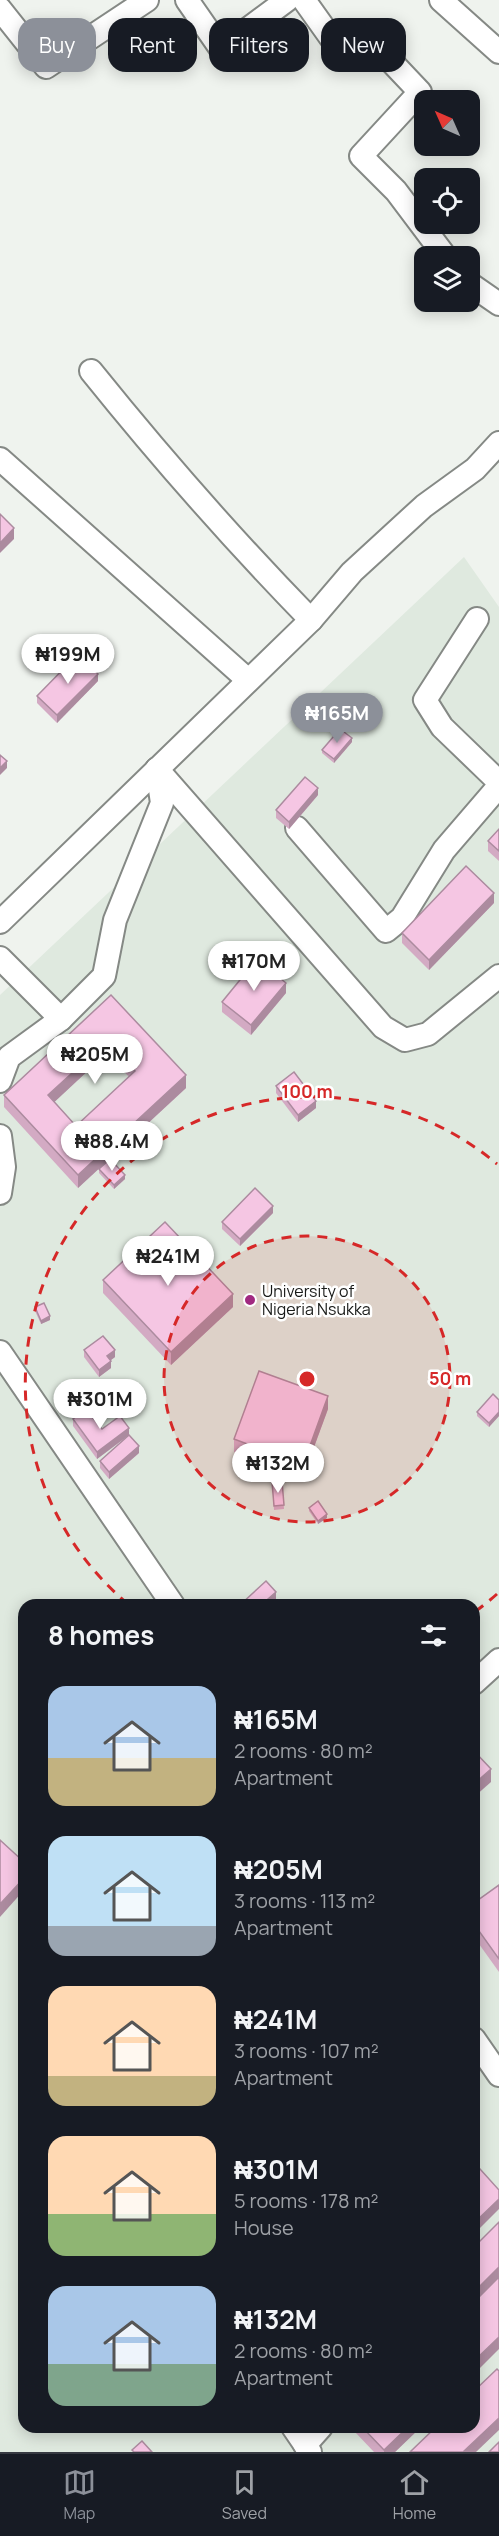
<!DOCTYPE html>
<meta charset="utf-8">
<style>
body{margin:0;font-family:Manrope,sans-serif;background:#20242c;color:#f1f3f6;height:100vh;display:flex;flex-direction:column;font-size:22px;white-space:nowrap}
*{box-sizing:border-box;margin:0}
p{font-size:20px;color:#9ea1a6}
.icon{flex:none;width:33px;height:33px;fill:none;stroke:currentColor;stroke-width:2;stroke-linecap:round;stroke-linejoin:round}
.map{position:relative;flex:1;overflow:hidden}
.sheet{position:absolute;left:18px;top:1599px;width:462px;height:834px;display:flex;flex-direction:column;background:#171b24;border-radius:18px;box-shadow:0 3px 15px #0003}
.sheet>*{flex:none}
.hud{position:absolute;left:18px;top:18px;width:464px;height:54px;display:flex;gap:12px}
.needle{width:39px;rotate:315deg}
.tools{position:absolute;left:414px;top:90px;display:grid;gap:12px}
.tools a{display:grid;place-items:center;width:66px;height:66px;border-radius:12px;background:#171b24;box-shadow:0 3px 15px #0003;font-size:30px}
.price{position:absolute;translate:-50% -51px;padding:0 14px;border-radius:21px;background:#fff;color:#222;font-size:20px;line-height:39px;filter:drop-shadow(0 2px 3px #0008)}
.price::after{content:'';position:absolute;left:50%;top:36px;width:18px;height:14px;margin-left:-9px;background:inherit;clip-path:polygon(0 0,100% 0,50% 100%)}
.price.current{background:#8c9099;color:#fff}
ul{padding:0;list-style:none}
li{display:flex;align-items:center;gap:18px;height:150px;padding:0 30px}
li span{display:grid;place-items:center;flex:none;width:168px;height:120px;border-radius:18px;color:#555}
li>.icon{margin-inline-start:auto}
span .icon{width:72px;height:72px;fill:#fffc;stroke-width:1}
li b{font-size:26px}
h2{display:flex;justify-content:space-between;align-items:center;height:72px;padding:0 30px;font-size:26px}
.pill{padding:0 21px;border-radius:18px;background:#171b24;box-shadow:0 3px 15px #0003;font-size:21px;line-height:54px}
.pill.current{background:#8c9099;color:#fff}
.menu{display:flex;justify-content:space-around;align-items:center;height:84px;border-top:2px solid #363941;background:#171b24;font-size:16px;color:#9ea1a6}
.menu a{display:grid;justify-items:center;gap:3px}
.menu .current{color:#8c9099}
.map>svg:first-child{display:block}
.built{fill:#dfe9df;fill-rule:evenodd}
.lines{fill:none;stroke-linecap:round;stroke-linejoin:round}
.minor-casing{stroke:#858985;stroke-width:26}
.minor{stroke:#fff;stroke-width:22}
.wall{fill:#d3aac3;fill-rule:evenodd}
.shaded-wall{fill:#ac8b9f}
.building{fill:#f5c6e3;stroke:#ac8b9f;stroke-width:1.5;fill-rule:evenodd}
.ring{fill:none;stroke:#d62828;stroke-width:3;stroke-dasharray:10 8}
.poi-dot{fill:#a12981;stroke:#fff;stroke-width:2}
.labels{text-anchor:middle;stroke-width:5;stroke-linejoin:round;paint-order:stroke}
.poi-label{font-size:16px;fill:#181a18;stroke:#fff;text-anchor:start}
.centre{fill:#d62828;stroke:#fff;stroke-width:3}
.ring-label{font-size:18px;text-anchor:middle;font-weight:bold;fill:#d62828;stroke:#fff;stroke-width:5;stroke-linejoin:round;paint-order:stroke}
</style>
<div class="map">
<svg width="499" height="2452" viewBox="0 0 499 2452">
<rect width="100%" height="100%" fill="#eff3ee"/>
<path class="built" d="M464,557L499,607V2452H0V995ZM24,1605H474V2427H24Z"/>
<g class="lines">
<g class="minor-casing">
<g id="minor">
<path d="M187,0L221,49L287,0"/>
<path d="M304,0L346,59L385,55L420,92L361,156L396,191L445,256"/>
<path d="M441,0L499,52"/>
<path d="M0,9L46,67L147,0"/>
<path d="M470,284L499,304"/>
<path d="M91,371C161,458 233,540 311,620"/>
<path d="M0,459L248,680"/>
<path d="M477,619L425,700L442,727L499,782"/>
<path d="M157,769L383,1027L405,1040L428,1034L499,976"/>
<path d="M297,828L386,931L402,918L444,850L499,786"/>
<path d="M0,922L311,620L352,572L424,506L475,469L499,443"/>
<path d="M0,958L61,1019L9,1057L0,1081"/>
<path d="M61,1019L104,976L115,920L162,803L157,769"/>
<path d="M0,1136L4,1167L0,1193"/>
<path d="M0,1352L173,1605"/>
<path d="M474,1683L499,1660"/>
<path d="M474,2039L499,2075"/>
<path d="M293,2427L310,2452"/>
<path d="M305,2445L321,2427"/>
</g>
</g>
<use href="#minor" class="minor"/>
</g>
<g class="wall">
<path d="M98,681L57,723L37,703V696Z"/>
<path d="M352,742L334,763L322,753V750Z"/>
<path d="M318,795L289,829L276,818V810Z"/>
<path d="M499,829V861L488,851V841Z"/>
<path d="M494,903L429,970L402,943V933Z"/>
<path d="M286,993L251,1035L222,1012V1002Z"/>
<path d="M111,995L186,1088L78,1188L4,1107V1095ZM107,1053L129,1077L76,1126L54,1102Z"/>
<path d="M276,1086L316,1108L298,1122L276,1093Z"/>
<path d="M99,1169L125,1179L114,1189L99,1173Z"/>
<path d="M273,1213L240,1246L222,1229V1222Z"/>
<path d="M103,1280L233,1307L171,1365L103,1293Z"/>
<path d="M35,1307L50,1320L41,1324L35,1311Z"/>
<path d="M84,1350L115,1357L111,1360V1368L99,1377L84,1357Z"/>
<path d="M499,1400V1416L489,1427L477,1416V1412Z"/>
<path d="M328,1409L303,1477L234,1452V1439Z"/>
<path d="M73,1419L102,1429L129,1435L97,1459L73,1426Z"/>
<path d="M139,1453L109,1479L100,1468V1461Z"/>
<path d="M282,1481L284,1509L274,1510L272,1482Z"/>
<path d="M309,1508L327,1518L318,1524L309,1511Z"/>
<path d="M499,1885V1972L474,1937V1903Z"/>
<path d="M355,2427H421L395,2452H374L355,2432Z"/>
</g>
<g class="shaded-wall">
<path d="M14,528V539L0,553V543Z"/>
<path d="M98,674V681L57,723V715Z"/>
<path d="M352,738V742L334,763V759Z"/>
<path d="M7,761V768L0,775V768Z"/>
<path d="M318,788V795L289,829V822Z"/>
<path d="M494,893V903L429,970V960Z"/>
<path d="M286,983V993L251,1035V1025Z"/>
<path d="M107,1041V1053L48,1108V1095Z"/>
<path d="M186,1075V1088L78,1188V1175Z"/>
<path d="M316,1101V1108L298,1122V1115Z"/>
<path d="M125,1175V1179L114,1189V1185Z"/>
<path d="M273,1206V1213L240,1246V1239Z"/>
<path d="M233,1294V1307L171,1365V1352Z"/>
<path d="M50,1316V1320L41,1324V1321Z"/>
<path d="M115,1350V1357L107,1363V1356Z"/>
<path d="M111,1361V1368L99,1377V1370Z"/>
<path d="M328,1396V1409L303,1477V1465Z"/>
<path d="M499,1412V1416L489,1427V1423Z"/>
<path d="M129,1428V1435L97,1459V1452Z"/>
<path d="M139,1446V1453L109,1479V1472Z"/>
<path d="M327,1514V1518L318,1524V1521Z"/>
<path d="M276,1592V1599L269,1605H261Z"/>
<path d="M491,1769V1782L474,1797V1784Z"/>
<path d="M24,1878V1890L0,1917V1904Z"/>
<path d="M499,2199V2209L474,2234V2223Z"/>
<path d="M499,2267V2277L474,2302V2292Z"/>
<path d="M499,2337V2349L474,2374V2361Z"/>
<path d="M499,2418V2430L476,2452H463Z"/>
<path d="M408,2427H421L395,2452H384V2450Z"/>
</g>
<g class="building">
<path d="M0,514L14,528L0,543Z"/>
<path d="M78,654L98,674L57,715L37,696Z"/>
<path d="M340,729L352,738L334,759L322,750Z"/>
<path d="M0,755L7,761L0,768Z"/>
<path d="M305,777L318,788L289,822L276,810Z"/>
<path d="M499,829V851L488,841Z"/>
<path d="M466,866L494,893L429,960L402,933Z"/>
<path d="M257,959L286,983L251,1025L222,1002Z"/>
<path d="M111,995L186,1075L78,1175L4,1095ZM107,1041L135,1071L76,1126L48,1095Z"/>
<path d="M294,1072L316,1101L298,1115L276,1086Z"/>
<path d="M110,1159L125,1175L114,1185L99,1169Z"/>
<path d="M255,1188L273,1206L240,1239L222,1222Z"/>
<path d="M165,1222L233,1294L171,1352L103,1280Z"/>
<path d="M44,1303L50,1316L41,1321L35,1307Z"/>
<path d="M103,1336L115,1350L107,1356L111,1361L99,1370L84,1350Z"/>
<path d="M259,1371L328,1396L303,1465L234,1439Z"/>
<path d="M493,1394L499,1400V1412L489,1423L477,1412Z"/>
<path d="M86,1409L102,1429L120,1416L129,1428L97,1452L73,1419Z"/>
<path d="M129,1435L139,1446L109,1472L100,1461Z"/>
<path d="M282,1481L284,1505L274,1506L272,1482Z"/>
<path d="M318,1501L327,1514L318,1521L309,1508Z"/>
<path d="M266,1581L276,1592L261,1605H240Z"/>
<path d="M474,1751L491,1769L474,1784Z"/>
<path d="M0,1840L24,1862V1878L0,1904Z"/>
<path d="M499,1885V1959L474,1924V1903Z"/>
<path d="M480,2169L499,2190V2199L474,2223V2175Z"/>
<path d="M499,2222V2267L474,2292V2247Z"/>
<path d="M499,2277V2337L474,2361V2302Z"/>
<path d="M497,2369L499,2371V2418L463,2452H410L436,2427H474V2391Z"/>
<path d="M362,2427H408L384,2450Z"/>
<path d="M142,2441L152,2452H134L132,2450Z"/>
<path d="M499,2442V2452H489Z"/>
</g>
<circle cx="307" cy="1379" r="143" fill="#d62828" fill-opacity=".12"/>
<g class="ring">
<circle cx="307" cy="1379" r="143"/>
<path d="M497 1594A287 287 0 0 1 476 1611M128 1604A287 287 0 1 1 497 1164"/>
</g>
<circle class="poi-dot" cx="250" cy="1300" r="6"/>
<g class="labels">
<g class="poi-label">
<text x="262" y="1297">University of<tspan x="262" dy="18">Nigeria Nsukka</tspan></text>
</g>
</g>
<circle cx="307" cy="1379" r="9" class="centre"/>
<g class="ring-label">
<text x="307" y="1098">100 m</text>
<text x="450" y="1385">50 m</text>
</g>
</svg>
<div class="tools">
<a><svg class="needle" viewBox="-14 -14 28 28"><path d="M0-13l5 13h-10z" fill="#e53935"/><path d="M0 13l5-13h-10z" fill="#9ea1a6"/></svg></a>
<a><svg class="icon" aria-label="locate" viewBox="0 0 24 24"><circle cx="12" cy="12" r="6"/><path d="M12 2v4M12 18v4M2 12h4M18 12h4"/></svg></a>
<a><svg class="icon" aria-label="layers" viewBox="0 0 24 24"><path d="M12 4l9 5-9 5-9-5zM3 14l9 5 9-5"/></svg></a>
</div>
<b class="price" style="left:68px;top:685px">₦199M</b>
<b class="price current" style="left:337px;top:744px">₦165M</b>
<b class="price" style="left:254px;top:992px">₦170M</b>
<b class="price" style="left:95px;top:1085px">₦205M</b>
<b class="price" style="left:112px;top:1172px">₦88.4M</b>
<b class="price" style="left:168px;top:1287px">₦241M</b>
<b class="price" style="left:100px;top:1430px">₦301M</b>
<b class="price" style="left:278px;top:1494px">₦132M</b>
<div class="hud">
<a class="pill current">Buy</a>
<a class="pill">Rent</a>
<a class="pill">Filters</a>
<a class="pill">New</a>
</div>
<section class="sheet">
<h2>8 homes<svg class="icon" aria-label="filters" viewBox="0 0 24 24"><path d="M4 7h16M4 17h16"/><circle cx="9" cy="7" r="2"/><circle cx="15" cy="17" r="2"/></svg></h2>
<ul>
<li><span style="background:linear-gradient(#a9c7e8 60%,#c2b280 0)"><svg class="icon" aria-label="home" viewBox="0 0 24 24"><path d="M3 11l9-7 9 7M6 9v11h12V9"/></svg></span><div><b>₦165M</b><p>2 rooms · 80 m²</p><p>Apartment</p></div></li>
<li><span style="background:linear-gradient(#bfe0f5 75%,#9aa5b1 0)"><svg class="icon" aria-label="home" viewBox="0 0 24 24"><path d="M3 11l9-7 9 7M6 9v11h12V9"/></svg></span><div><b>₦205M</b><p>3 rooms · 113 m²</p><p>Apartment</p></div></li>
<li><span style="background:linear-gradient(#ffd9b3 75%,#c2b280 0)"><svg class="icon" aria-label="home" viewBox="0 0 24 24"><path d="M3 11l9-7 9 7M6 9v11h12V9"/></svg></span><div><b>₦241M</b><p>3 rooms · 107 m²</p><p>Apartment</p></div></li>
<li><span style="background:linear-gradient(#ffd9b3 65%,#8fb573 0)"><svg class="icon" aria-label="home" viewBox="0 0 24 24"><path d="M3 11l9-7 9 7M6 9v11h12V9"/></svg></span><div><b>₦301M</b><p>5 rooms · 178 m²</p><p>House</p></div></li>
<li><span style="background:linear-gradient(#a9c7e8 65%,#7fa58c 0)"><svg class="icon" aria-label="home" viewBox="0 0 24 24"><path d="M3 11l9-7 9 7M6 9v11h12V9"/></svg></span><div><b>₦132M</b><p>2 rooms · 80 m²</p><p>Apartment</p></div></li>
</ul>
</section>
</div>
<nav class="menu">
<a class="current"><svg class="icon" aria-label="map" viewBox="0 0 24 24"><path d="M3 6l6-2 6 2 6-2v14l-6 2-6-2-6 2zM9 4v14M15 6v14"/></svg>Map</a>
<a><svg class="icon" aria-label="saved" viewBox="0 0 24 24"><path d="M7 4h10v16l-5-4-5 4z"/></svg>Saved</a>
<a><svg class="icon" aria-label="home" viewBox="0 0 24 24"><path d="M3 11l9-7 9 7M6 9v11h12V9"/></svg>Home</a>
</nav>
